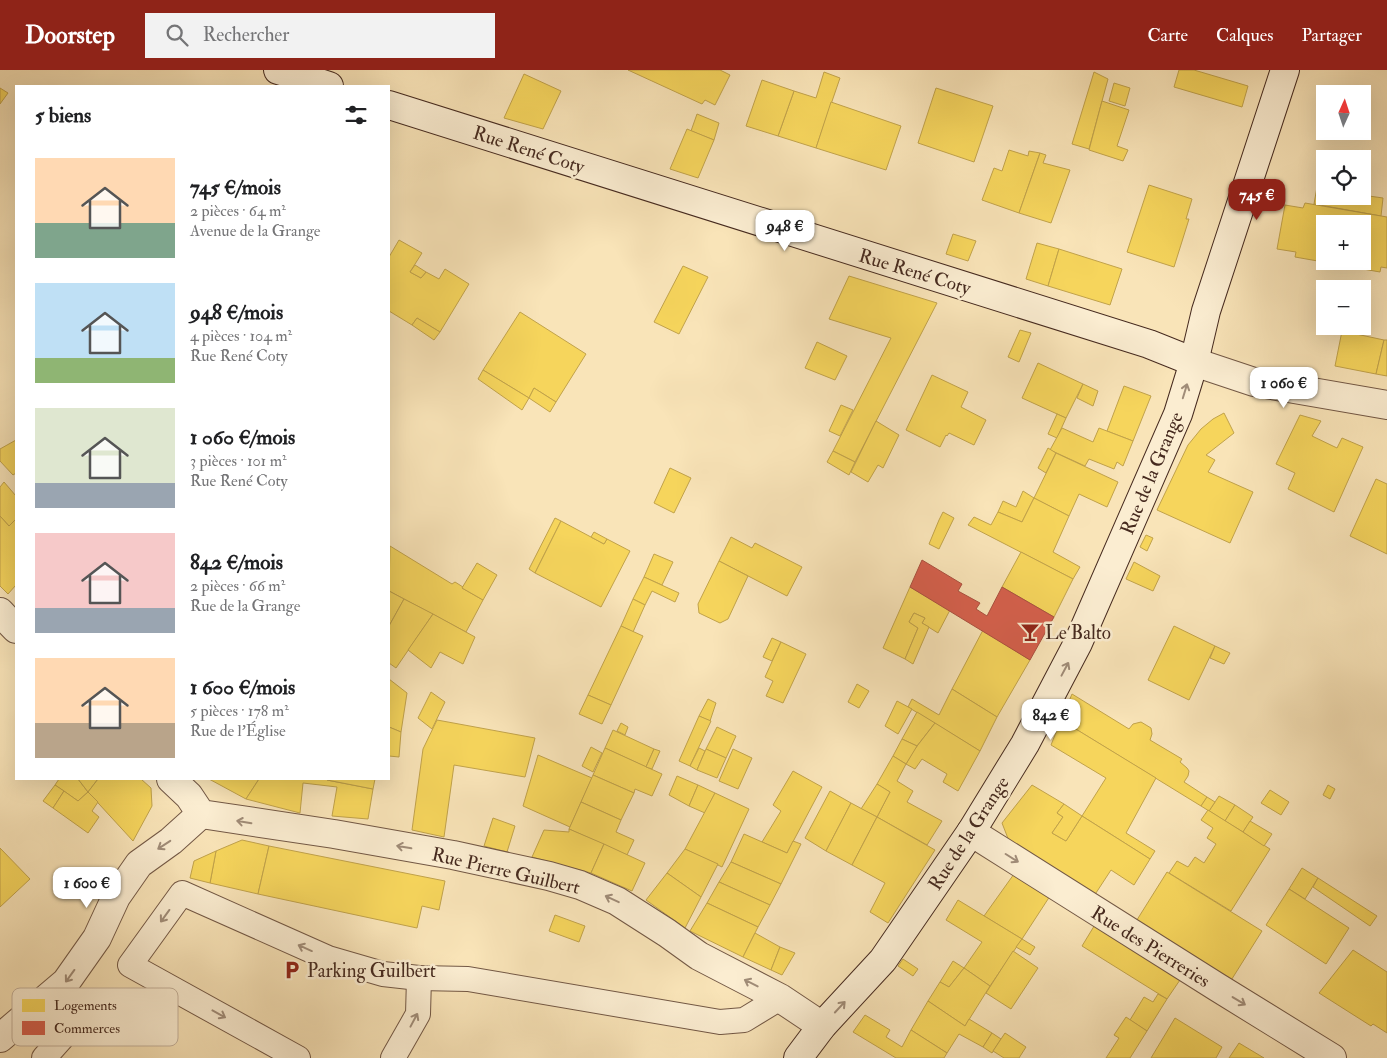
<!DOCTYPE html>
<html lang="fr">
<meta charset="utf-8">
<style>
body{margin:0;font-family:"IM FELL Double Pica",serif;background:#f2f2f2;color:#202124;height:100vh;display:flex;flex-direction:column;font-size:19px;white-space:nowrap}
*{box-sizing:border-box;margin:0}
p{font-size:16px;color:#757577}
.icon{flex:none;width:28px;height:28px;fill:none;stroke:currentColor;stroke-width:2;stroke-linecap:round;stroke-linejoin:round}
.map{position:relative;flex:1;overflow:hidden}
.panel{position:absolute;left:15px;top:15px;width:375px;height:695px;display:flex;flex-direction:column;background:#fff;border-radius:0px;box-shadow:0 5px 20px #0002}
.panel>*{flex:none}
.needle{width:32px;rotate:3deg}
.controls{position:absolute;left:1316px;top:15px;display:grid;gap:10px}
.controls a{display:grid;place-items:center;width:55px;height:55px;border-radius:0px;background:#fff;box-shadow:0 5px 20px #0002;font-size:25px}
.price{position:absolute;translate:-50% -42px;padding:0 11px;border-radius:10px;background:#fff;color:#222;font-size:16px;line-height:32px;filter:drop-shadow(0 1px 2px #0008)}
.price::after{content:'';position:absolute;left:50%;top:30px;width:15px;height:11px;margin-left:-8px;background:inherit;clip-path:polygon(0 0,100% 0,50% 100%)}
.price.selected{background:#8f2418;color:#fff}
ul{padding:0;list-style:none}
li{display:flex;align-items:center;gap:15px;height:125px;padding:0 20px}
li span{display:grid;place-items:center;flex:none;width:140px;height:100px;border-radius:0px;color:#555}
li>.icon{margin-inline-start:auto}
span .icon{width:60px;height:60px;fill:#fffc;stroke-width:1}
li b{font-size:21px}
h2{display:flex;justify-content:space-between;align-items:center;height:60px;padding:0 20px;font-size:21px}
header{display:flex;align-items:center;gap:30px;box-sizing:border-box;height:70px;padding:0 25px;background:#8f2418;color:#fff}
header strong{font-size:24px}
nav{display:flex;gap:28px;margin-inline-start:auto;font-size:18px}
.search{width:350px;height:45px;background:#f2f2f2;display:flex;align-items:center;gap:12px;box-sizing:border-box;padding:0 18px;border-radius:0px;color:#757577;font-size:19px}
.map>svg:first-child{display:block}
.homes{fill:#f6d55c;stroke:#c1a24a;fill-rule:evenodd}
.shops{fill:#d6604d;stroke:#ab503f}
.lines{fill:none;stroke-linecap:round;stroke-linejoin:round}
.lane-casing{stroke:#735845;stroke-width:26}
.street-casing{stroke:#735845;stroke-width:30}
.secondary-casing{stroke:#462a1f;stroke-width:30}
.lane{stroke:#fbedd1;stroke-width:24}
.street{stroke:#fbedd1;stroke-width:28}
.secondary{stroke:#fbedd1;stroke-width:28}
.oneway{stroke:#a08c78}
.labels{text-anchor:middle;stroke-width:5;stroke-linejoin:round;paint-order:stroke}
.street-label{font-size:19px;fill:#462a1f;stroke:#fbedd1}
.poi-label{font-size:19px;fill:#462a1f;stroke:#fbedd1;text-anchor:start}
.key{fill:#fbedd1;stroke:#c5b29c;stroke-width:1}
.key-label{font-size:14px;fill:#462a1f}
</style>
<header>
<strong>Doorstep</strong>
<div class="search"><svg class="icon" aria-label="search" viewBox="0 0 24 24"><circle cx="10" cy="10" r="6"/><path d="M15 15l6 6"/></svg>Rechercher</div>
<nav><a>Carte</a><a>Calques</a><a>Partager</a></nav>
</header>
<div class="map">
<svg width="1387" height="988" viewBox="0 0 1387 988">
<rect width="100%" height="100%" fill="#f9e4b8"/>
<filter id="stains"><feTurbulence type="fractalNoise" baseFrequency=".004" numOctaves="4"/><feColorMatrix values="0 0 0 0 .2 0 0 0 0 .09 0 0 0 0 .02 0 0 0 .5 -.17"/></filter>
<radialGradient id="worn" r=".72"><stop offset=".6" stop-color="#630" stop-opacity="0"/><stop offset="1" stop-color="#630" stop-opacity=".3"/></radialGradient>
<g class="homes">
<path d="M628,0H720L730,5L715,35L705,30L702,34Z"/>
<path d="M1179,0H1194L1248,16L1242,37L1174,17Z"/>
<path d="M824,2L840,8L816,78L778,66L794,21L816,28Z"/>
<path d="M1094,2L1108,9L1089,79L1072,74Z"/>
<path d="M524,4L561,21L543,59L504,48Z"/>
<path d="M762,10L794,21L778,66L746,56Z"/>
<path d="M1114,13L1130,18L1125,36L1109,31Z"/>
<path d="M0,18L8,23L0,34Z"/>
<path d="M936,18L993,36L974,92L918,73Z"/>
<path d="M1102,31L1129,40L1117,76L1128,80L1123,91L1089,80Z"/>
<path d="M831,32L901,56L886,100L816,78Z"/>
<path d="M697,44L719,53L714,70L691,61Z"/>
<path d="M687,59L714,70L698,108L670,99Z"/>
<path d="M1009,80L1028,86L1029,81L1040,83L1019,143L982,130L994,98L1002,101Z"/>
<path d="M1040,83L1046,85L1043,93L1070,100L1051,153L1019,143Z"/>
<path d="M1149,115L1192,129L1186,149H1189L1174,197L1127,182Z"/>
<path d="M1317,117L1325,118V126H1362V125L1383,128L1381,146L1314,134Z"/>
<path d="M1305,133L1387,147V198L1381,197L1380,202L1295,187L1296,182L1277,179L1285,135L1303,138ZM1325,154H1362V191H1325Z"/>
<path d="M953,164L976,171L968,191L946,184Z"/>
<path d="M399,170L422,183L410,202L421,208L426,202L439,209L445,199L469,214L440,262L417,248L412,255L389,241V187Z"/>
<path d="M1037,173L1059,179L1048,216L1026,209Z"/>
<path d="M1059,179L1122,199L1110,235L1048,216Z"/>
<path d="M415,195L426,202L421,208L410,202Z"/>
<path d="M683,196L708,207L679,264L654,252Z"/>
<path d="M849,206L937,233L855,392L833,381L891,268L829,249Z"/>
<path d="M520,242L586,284L556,332L534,318L529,328L483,300Z"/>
<path d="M417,248L440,262L434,270L412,255Z"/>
<path d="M1020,260L1031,263L1019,292L1008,287Z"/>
<path d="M1342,261L1384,270L1376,304L1335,296Z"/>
<path d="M1384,270H1387V306L1376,304Z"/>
<path d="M817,272L847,286L835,310L805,298Z"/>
<path d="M1038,293L1083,314L1066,348L1022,328Z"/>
<path d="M483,300L529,328L522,340L478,309Z"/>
<path d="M932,305L968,322L961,337L986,350L974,375L949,363L947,366L946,365L940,377L906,360Z"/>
<path d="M1083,314L1098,321L1093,336L1077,328Z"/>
<path d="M1124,316L1151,326L1133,371L1107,361Z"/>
<path d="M534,318L556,332L550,342L529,328Z"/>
<path d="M841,335L853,340L840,366L829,361Z"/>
<path d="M1224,343L1234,363L1206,385L1215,390L1208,402L1253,422L1230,473L1157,440L1188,375L1201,359L1213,349Z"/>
<path d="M1057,344L1066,348L1057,368L1048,364Z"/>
<path d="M1300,345L1321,351L1312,366L1337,378L1342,368L1363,377L1334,442L1288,419L1295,403L1276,394Z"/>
<path d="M876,351L899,365L883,398L878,395L868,412L851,402Z"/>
<path d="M1062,358L1093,372L1099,358L1133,371L1123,396L1117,392L1114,399L1089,389L1085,396L1050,380Z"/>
<path d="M16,370V403L13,405L0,391V379Z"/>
<path d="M1048,378L1056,383L1046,403L1038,398Z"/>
<path d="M833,381L855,392L849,405L827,392Z"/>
<path d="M1056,383L1118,412L1107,437L1079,424L1069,446L1034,428Z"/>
<path d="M670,398L691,408L674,443L654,433Z"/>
<path d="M1376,409L1387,414V484L1350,466Z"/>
<path d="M4,412L16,426V449L9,456L0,446V417Z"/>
<path d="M1023,421L1034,428L1022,452L998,442L1003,431L1016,437Z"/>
<path d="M1034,428L1069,446L1053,482L1080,497L1073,509L968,455L974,447L991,455L998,442L1022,452Z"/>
<path d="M943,442L954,448L939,479L929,474L939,450Z"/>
<path d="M0,446L9,456L16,449V515L8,524L0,516Z"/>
<path d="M555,448L561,451L535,503L529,499Z"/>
<path d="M561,451L604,474L607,469L630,481L601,537L535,503Z"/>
<path d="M594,462L607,469L604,474L591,467Z"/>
<path d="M1146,465L1153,468L1147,481L1140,477Z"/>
<path d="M731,467L752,478L755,473L802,497L787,526L719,491Z"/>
<path d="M390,476L452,514L455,512L463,517L462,518L483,530L466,562L389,521Z"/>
<path d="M1021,482L1073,509L1054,547L1002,517Z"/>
<path d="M654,484L673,492L662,515L644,507Z"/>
<path d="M719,491L748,506L728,549L720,553L699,543L698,534Z"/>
<path d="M1134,492L1160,506L1153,521L1126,509Z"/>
<path d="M477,493L497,505L483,530L462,518Z"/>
<path d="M644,507L679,523L675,532L652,521L645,535L633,529Z"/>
<path d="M910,517L950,540L938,563L922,553L925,548L914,543L909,552L918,558L905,589L883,578Z"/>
<path d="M389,521L404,529L389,556Z"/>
<path d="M404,529L433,544L396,598L389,593V556Z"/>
<path d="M633,529L645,535L633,562L621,556Z"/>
<path d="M914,543L925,548L922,553L929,557L913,594L905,589L918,558L909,552Z"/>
<path d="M433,544L475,567L463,594L440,582L431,598L408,580Z"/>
<path d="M621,556L643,566L611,635L588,625Z"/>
<path d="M1174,556L1215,576L1189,630L1148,610Z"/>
<path d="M983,560L1030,590L997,647L952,619Z"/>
<path d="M772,568L781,572L772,591L763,587Z"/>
<path d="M781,572L806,584L783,633L766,626L773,611L765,607Z"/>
<path d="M1215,576L1230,583L1224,594L1210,588Z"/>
<path d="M389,609L407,623L401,662L389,657Z"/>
<path d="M857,614L869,621L859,638L848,632Z"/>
<path d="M952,619L997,647L980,681L908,637L912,629L939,645Z"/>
<path d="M431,622L445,632L432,659L418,648Z"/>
<path d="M1072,624L1129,659L1133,654L1141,652L1151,658L1152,664L1150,670L1182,689L1180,692L1187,698L1189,701L1188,706L1184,712L1207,727L1201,736L1061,650Z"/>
<path d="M588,625L611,635L602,654L579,644Z"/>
<path d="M708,629L716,633L710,651L699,646Z"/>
<path d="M897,631L912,639L898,664L885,656Z"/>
<path d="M917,642L935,653L917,676L902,669Z"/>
<path d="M699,646L711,651L690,696L679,691Z"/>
<path d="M437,650L535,668L525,707L454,695L444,767L412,760L423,679Z"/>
<path d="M1061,650L1156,708L1126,763L1155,781L1150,789L1082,746L1106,708L1051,675Z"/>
<path d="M621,653L628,657L625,665L617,661Z"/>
<path d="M935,653L980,681L958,721L943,712L947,704L922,689L915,699L906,694L914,680Z"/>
<path d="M389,657L401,662L399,687L389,686Z"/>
<path d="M717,657L736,666L726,688L706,679Z"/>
<path d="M613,660L654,679L646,697L605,678Z"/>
<path d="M902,669L917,676L906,694L893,686Z"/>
<path d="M591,677L602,683L593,702L582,696Z"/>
<path d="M605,678L662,704L652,726L635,719L634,723L593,705Z"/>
<path d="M699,678L705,681L697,700L690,696Z"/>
<path d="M654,679L660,681L652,699L646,697Z"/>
<path d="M706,679L726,688L717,708L697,700Z"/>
<path d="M733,679L752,688L738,719L719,711Z"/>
<path d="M538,685L592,708L570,757L523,736Z"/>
<path d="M893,686L906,694L897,711L913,721L907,732L942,751L927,775L877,747L890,722L877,714Z"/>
<path d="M793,701L822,717L787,783L762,772L781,741L773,735Z"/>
<path d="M593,705L634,723L621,750L581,732Z"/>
<path d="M677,706L698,715L689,736L669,725Z"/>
<path d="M59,709H78L88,722L78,731L55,715Z"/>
<path d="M78,709H98L88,722Z"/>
<path d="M98,709H141L151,718L152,736L133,771L88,722Z"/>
<path d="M209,709H259L246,729Z"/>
<path d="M259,709H327V710L373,719L368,749L332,746L337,717L303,713L300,743L246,729Z"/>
<path d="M327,709H375L373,719L327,710Z"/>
<path d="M877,714L890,722L877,747L861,739Z"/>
<path d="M55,715L64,721L53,738L43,731Z"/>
<path d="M698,715L715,723L705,743L689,736Z"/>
<path d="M1032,715L1064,734L1057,743L1063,747L1052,763L1066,771L1082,746L1150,789L1134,815L1111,800L1094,826L1009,771L1002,753Z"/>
<path d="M1328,715L1335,719L1330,729L1323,725Z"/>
<path d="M1270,720L1289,732L1281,745L1261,733Z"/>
<path d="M64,721L78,731L88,722L98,732L92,741L99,747L88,763L53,738Z"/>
<path d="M830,721L851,733L826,781L805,768Z"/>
<path d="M715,723L749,739L722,797L685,779Z"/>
<path d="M1219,726L1235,735L1225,751L1209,741Z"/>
<path d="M1207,727L1215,732L1209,741L1201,736Z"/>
<path d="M581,732L621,750L616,762L634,770L627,785L569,759Z"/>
<path d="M851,733L877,747L852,795L826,781Z"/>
<path d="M1064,734L1082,746L1066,771L1052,763L1063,747L1057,743Z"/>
<path d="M1235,735L1253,747L1243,762L1225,751Z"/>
<path d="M1208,740L1270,779L1231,841L1169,803L1177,791L1188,797L1195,787L1204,793L1216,774L1207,768L1213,758L1201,750Z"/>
<path d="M877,747L935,780L888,853L870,842L885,813L852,795Z"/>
<path d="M493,748L515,756L507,782L484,776Z"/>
<path d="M1250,751L1272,764L1264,776L1243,762Z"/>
<path d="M569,759L604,774L591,803L532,787L544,760L569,762Z"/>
<path d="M744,764L787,783L793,771L801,774L781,814L731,792Z"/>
<path d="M242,770L269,776L258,824L210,813L216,781Z"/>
<path d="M604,774L645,793L632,821L591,803Z"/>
<path d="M269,776L445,811L439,840L422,836L417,858L258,824Z"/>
<path d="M0,778L30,809L0,837Z"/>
<path d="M685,779L718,794L701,827L667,803Z"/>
<path d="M216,781L210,813L190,808L194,791Z"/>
<path d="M731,792L781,814L770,835L719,812Z"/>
<path d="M1302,798L1318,808L1305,829L1289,819Z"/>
<path d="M1167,802L1262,861L1230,912L1135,853Z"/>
<path d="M667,803L701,827L685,858L646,830Z"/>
<path d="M1014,804L1050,826L1022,869L984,846Z"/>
<path d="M1318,808L1377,846L1370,856L1313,817Z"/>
<path d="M719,812L770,835L758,857L707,833Z"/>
<path d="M1289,819L1349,858L1326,894L1266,855Z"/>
<path d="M958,830L1022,869L990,916L964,898L982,872L946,850Z"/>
<path d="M707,833L758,857L743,887L690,861Z"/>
<path d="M555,845L585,856L579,872L549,861Z"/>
<path d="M1096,853L1182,907L1167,929L1082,876Z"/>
<path d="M755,863L780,877L771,900L743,887Z"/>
<path d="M1022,869L1035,877L1030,885L1016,877Z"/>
<path d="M780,877L795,883L782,905L771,900Z"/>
<path d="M1353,880L1387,902V963L1373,954L1371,956L1319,923Z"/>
<path d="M1013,881L1038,898L1011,939L986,923Z"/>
<path d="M903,889L918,899L913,906L898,896Z"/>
<path d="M953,891L964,898L949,917L940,912Z"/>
<path d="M964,898L990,916L965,956L928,931L940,912L949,917Z"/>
<path d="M1158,924L1167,929L1147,961L1130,950L1144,927L1153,932Z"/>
<path d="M928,931L965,956L969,949L992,963L983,977L959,964L947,983L911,960Z"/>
<path d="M865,945L890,960L886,967L902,977L911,960L947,983L944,988H896L853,962Z"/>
<path d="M1126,947L1147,961L1130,988H1106L1119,968L1114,965Z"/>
<path d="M1175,948L1222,977L1216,988H1151Z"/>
<path d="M992,963L1001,969L992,983L983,977Z"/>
<path d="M1005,963L1026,977L1019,988H1004L993,981Z"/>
<path d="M1239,973L1264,988H1229Z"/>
</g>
<path class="shops" d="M922,490L962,514L958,521L980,533L976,539L987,546L1002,517L1054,547L1030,590L910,517Z"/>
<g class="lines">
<g class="lane-casing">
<g id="lane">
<path d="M44,988L68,961L99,955"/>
<path d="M298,988L130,895L182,823L328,888L383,904L419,908L468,909L720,952L744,950L780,928"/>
<path d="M393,988L418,944L419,908"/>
</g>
</g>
<g class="street-casing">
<g id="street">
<path d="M1194,292L1254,312L1387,335"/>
<path d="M0,542L16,559"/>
<path d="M171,709L189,726L201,744L334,764L453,785L549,806L580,815L617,831L667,863L699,886L780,928L822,956"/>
<path d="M971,762L1217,917L1332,988"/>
<path d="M0,968L66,912L97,868L116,827L139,794L171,771L201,744"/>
</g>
</g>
<g class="secondary-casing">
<g id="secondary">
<path d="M278,0L329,16"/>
<path d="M389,35L1149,274L1194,292"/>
<path d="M798,988L822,956L883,890L971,762L1025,674L1078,573L1178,344L1194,292L1206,241L1285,0"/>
</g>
</g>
<use href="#lane" class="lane"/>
<use href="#street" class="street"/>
<use href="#secondary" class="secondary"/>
</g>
<defs><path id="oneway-shaft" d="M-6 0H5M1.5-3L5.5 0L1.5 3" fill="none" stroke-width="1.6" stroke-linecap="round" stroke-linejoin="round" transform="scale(1.25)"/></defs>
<g class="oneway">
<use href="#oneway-shaft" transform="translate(1185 321) rotate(-73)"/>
<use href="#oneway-shaft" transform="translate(1065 599) rotate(-62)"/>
<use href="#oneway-shaft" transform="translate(244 752) rotate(-171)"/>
<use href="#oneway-shaft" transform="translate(164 775) rotate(147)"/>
<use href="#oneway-shaft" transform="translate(404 777) rotate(-170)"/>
<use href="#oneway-shaft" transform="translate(1012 788) rotate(32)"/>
<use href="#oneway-shaft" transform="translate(612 829) rotate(-155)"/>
<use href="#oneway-shaft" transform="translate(165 846) rotate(126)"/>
<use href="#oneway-shaft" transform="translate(305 878) rotate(-156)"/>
<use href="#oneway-shaft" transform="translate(70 906) rotate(126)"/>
<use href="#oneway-shaft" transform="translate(751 913) rotate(-153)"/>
<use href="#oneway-shaft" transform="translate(1239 931) rotate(31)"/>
<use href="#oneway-shaft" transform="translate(840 937) rotate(-47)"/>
<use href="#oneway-shaft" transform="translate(219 944) rotate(29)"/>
<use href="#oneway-shaft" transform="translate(414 950) rotate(-62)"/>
</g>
<defs>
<g id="bar-bare" transform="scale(1.5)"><path d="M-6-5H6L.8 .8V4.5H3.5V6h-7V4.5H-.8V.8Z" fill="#8f2418" stroke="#fbedd1" stroke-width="2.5" paint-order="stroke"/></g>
<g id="parking-bare" transform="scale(1.5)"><path d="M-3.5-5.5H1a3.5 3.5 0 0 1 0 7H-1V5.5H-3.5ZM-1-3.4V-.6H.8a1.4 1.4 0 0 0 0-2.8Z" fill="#8f2418" stroke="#fbedd1" stroke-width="2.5" paint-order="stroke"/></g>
</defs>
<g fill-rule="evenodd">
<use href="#bar-bare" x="1030" y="562"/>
<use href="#parking-bare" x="292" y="900"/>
</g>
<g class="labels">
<g class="street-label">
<text transform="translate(529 79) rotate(18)" y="7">Rue René Coty</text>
<text transform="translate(915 201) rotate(17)" y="7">Rue René Coty</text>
<text transform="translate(1151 403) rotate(-67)" y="7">Rue de la Grange</text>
<text transform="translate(968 763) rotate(-57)" y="7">Rue de la Grange</text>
<text transform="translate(506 800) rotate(13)" y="7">Rue Pierre Guilbert</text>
<text transform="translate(1151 876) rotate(32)" y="7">Rue des Pierreries</text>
</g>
<g class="poi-label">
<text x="1045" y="569">Le Balto</text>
<text x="307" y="907">Parking Guilbert</text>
</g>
</g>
<rect x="12" y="918" width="166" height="58" rx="8" class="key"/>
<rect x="22" y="929" width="23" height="13" fill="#f6d55c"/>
<rect x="22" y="951" width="23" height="14" fill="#d6604d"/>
<g class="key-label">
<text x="54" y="940">Logements</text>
<text x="54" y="963">Commerces</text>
</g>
<rect width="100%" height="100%" filter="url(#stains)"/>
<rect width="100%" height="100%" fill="url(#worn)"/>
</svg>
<div class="controls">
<a><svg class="needle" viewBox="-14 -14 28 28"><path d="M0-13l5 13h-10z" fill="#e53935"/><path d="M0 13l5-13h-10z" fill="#757577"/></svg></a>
<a><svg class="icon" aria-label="locate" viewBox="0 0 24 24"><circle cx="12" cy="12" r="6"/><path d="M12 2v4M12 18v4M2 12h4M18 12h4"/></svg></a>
<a>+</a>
<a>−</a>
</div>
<b class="price selected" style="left:1257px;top:151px">745 €</b>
<b class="price" style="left:785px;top:182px">948 €</b>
<b class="price" style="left:1284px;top:339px">1 060 €</b>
<b class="price" style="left:1051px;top:671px">842 €</b>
<b class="price" style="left:87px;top:839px">1 600 €</b>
<section class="panel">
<h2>5 biens<svg class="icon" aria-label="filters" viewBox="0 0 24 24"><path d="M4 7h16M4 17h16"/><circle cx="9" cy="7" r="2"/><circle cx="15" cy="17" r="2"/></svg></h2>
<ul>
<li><span style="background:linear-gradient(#ffd9b3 65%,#7fa58c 0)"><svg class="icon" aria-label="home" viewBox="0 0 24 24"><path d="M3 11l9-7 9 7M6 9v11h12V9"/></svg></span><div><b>745 €/mois</b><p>2 pièces · 64 m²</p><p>Avenue de la Grange</p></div></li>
<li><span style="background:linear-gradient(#bfe0f5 75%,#8fb573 0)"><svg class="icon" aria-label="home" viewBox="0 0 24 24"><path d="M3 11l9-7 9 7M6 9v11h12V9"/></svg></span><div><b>948 €/mois</b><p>4 pièces · 104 m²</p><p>Rue René Coty</p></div></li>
<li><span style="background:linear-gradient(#dfe7d0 75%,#9aa5b1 0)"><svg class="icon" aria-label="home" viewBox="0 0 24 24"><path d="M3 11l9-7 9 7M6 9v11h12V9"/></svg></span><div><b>1 060 €/mois</b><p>3 pièces · 101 m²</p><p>Rue René Coty</p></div></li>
<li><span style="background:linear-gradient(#f6c9c9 75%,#9aa5b1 0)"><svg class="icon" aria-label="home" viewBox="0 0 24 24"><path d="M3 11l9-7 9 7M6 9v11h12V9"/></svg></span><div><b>842 €/mois</b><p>2 pièces · 66 m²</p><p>Rue de la Grange</p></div></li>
<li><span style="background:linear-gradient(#ffd9b3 65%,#b9a48a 0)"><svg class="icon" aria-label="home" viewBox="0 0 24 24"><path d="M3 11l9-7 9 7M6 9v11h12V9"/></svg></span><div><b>1 600 €/mois</b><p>5 pièces · 178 m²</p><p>Rue de l'Église</p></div></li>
</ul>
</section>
</div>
